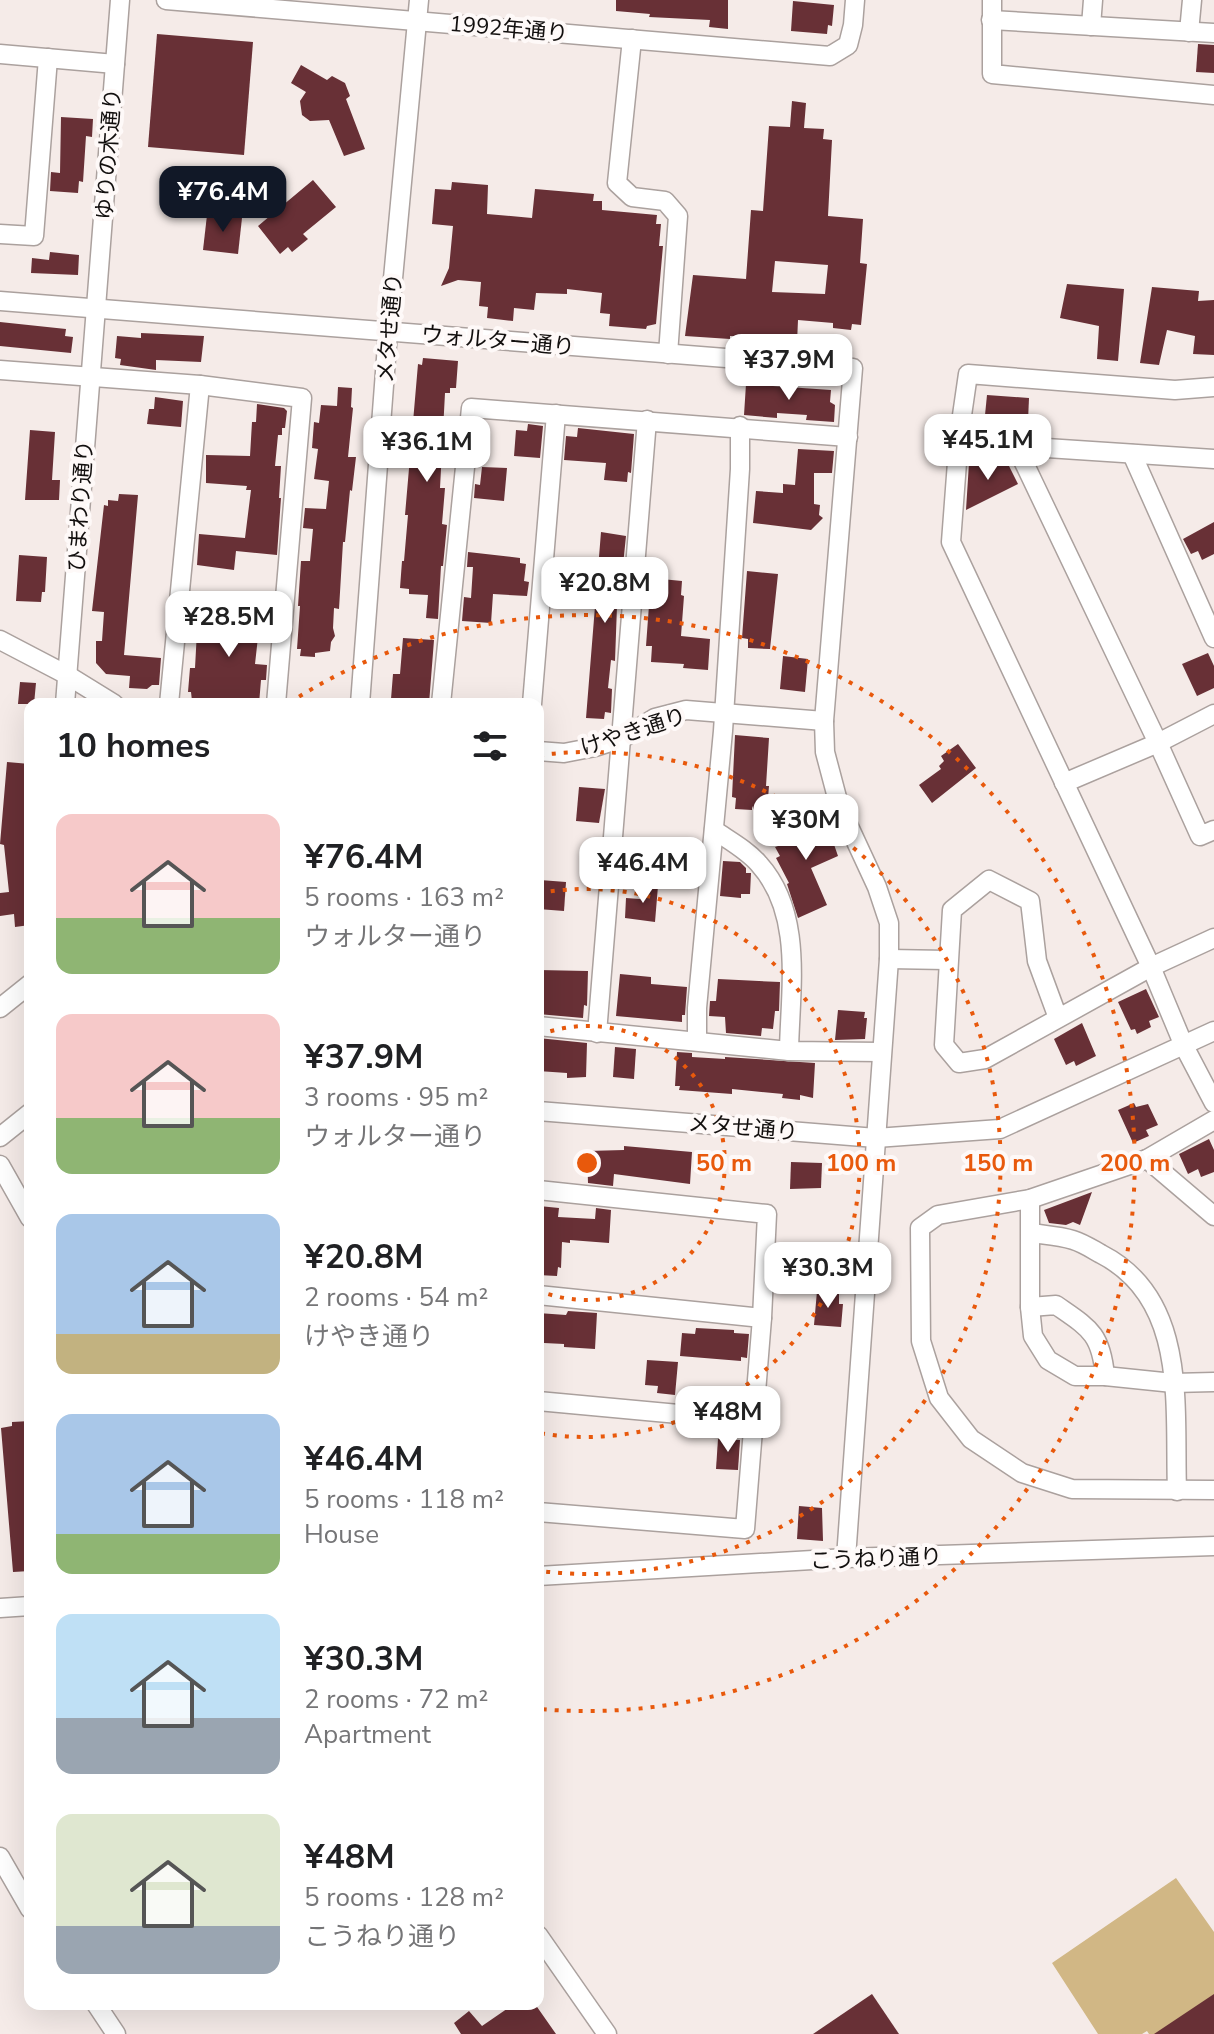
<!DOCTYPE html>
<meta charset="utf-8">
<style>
body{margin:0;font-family:"Nunito Sans","Noto Sans JP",sans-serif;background:#f6f6f6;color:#202124;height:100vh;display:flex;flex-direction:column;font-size:30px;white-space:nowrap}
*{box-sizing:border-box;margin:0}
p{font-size:26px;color:#757577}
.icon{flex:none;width:44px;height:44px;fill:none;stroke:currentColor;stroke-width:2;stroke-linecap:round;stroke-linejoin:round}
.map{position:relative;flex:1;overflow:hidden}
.panel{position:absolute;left:24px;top:698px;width:520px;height:1312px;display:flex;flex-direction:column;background:#fff;border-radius:16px;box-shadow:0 8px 32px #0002}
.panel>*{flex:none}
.price{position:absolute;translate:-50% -68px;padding:0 18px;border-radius:16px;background:#fff;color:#222;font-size:26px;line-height:52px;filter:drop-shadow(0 2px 4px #0008)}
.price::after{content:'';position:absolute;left:50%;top:48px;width:24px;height:18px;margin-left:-12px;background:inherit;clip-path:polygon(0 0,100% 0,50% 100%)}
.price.current{background:#111827;color:#fff}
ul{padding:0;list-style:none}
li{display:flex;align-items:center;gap:24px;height:200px;padding:0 32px}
li span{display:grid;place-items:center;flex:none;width:224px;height:160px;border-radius:16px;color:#555}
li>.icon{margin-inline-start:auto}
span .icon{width:96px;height:96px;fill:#fffc;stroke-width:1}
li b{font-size:34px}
h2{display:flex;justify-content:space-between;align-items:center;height:96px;padding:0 32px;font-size:34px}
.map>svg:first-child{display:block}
.green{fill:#d1b785}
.building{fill:#683036;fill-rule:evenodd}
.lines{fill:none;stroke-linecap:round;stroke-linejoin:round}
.minor-casing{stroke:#aba19e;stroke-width:21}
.minor{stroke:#fff;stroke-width:18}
.ring{fill:none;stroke:#e8590c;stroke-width:4;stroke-dasharray:4 8}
.labels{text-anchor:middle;stroke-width:8;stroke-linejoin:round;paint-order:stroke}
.street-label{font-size:22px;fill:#120f0e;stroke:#fef9f8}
.centre{fill:#e8590c;stroke:#fef9f8;stroke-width:4}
.ring-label{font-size:24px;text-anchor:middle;font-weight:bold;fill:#e8590c;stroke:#fef9f8;stroke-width:8;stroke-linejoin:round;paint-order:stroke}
</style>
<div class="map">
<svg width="1214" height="2034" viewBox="0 0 1214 2034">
<rect width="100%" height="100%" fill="#f5ebe8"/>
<path class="green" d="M1176,1878L1214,1932V2034H1149L1147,2031L1142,2034H1098L1052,1963Z"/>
<g class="building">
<path d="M616,0H728V29L709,27L710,20L649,17L650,14L616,11Z"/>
<path d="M793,1L834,5L832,26L828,25L827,34L791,31Z"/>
<path d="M157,34L253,42L244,155L148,147Z"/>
<path d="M1198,44L1214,45V73L1196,72Z"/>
<path d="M301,65L327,80L332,76L345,83L350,96L346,99L365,149L344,156L329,120L310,121L302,115L300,101L306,92L291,83Z"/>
<path d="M792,101L806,103L804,128L824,129L823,139L832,140L828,216L863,219L860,263L867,264L861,325L852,324L851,330L833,328V323L798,320L797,343L765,341V337L730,336V339L685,336L693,275L746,279L751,210L763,211L769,126L790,127ZM775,261L828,265L825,294L772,292Z"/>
<path d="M61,117L93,119L92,137L86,136L83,182L79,181L78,193L50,191L51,172L60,173Z"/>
<path d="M313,180L336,207L303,234L308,239L292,252L288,247L280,254L258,226Z"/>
<path d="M452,182L488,185L487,214L532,218L535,189L594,194L593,201H602V210L657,215L656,224H661L659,246H663L656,324L647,326L646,329L609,326L610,314L600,313L602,293L567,289V294L536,293L534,310L514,308L513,321L487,318L488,307L479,306L481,282L458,280L441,286L449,268L453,226L432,224L435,189L451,190Z"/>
<path d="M207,215L242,218L238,254L203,250Z"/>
<path d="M50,252L79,255L78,275L31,273L32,258L49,260Z"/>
<path d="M1067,284L1124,289L1118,361L1097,359L1099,326L1060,318Z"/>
<path d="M1152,287L1199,291L1198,301L1214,300V355L1193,354L1195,336L1167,330L1159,365L1140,363Z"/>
<path d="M0,322L66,329L65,336L73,337L71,353L0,346Z"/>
<path d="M141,333L204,336L201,362L156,360V370L120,365L121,359L115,358L117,336L141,338Z"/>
<path d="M423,358L458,361L456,388H450V393H445L440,488H445L442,524L447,525L443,566H441L438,619L426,618L428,595L409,594V589L400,588L402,561H404L408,515H405L418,364L422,365Z"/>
<path d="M746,384L831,390L830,402L835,405L834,422L806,420L807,415L777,413V418L744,415Z"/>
<path d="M338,387L352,388L351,407L353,408L348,457H356L352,491L350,490L345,542H343L339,609L334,608L333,628L335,636L331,642L330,651L315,653V657L300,656L301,649H297L300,606H298L301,561H310L313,529L303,528L305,508L326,509L329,481L314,479L318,449L312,448L314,422L319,423L321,405L337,406Z"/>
<path d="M987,395L1029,398L1028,421L985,415Z"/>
<path d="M155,397L183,401L181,427L147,424L149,409H154Z"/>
<path d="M257,404L284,408L287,411L285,428H282V435H278L275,466H281L279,498H281L277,555L236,551L234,570L197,565L199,534L245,538L251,490H246L247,486L206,483V455L250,456L252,422H256Z"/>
<path d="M528,424L543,426L540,458L514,456L516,430L527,431Z"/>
<path d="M578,428L634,434L631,473L628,472L627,482L604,480L606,463L564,460L566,436L577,437Z"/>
<path d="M30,430L55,432L52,480H60L59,500H25Z"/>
<path d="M798,449L834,451L832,473H814V504L820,505L819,515L823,518L811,530L753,523L756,491L783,493V484L795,485Z"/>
<path d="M1006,460L1018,484L966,510L969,463L1000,465Z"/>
<path d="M482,467L507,468L504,501L474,498L475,484L480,485Z"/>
<path d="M119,494L138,495L124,655L161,658L159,685H152L147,689L129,688L130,676L106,674L96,663V641H102L104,612L92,611L104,505L108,506V500L118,501Z"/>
<path d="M1214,522V554L1202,560L1198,551L1191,554L1183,539Z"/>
<path d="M601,532L626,536L622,575L610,574L621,596L617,606L615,661L611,660L608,688L612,689L611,713L605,712L604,719L586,718Z"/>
<path d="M468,552L520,558V563L526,564L524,581L529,582L527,596L493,594L491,623L462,621L464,597L471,598L473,567H467Z"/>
<path d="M19,555L47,557L45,592H42L41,602L16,601Z"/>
<path d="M747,571L778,574L770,649L748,648V639L742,638Z"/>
<path d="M651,578L682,581L681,595L684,596L681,636L710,639L708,670L683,668L684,664L651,662L652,646H646Z"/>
<path d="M236,609L268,612L266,638L258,637L255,664L267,665L266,680H261L259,704L192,701L191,692H188L190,668H195L197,631H202L203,617L235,619Z"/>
<path d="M403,638L434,640L429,704H394V699H391L393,674H400Z"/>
<path d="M1208,653L1214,666V688L1197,696L1182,664Z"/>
<path d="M783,656L808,659L805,692L780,689Z"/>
<path d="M20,682L36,683L34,704H18Z"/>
<path d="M735,735L769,738L766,786H769L767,811L754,810L752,806V810L735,809L736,798L732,797Z"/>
<path d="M958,744L976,768L932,803L919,785L941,769L939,766L944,761L941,756Z"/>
<path d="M7,762L30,764V925L15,927L14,914L0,916V893L9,892L4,845L0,844Z"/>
<path d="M579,787L605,789L599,823L576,821Z"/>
<path d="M825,814L832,828L829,830L838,856L811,868L827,905L798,918L787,884L789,883L776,858L780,856L775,847L781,845L777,837Z"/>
<path d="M723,861L740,862L746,868V873H751L750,894H741V898L720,896Z"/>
<path d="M540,880L566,882L564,911L538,909Z"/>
<path d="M641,884L658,886L655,922L625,918L626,898L640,899Z"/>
<path d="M538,970L588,971L587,1006L584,1005L583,1018L538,1014Z"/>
<path d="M620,974L651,977V984L687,987L685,1015H682V1022L616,1016Z"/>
<path d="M718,979L780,982L779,1011H775L773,1029L762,1028L761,1036L726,1033L725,1017L709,1016L710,1001H716Z"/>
<path d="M1146,989L1159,1017L1149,1021L1151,1027L1137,1034L1135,1029L1131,1030L1118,1002Z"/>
<path d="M838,1010L865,1012L864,1018H867L865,1039L835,1040Z"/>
<path d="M1082,1023L1096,1056L1076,1066L1074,1061L1066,1065L1054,1039Z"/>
<path d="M538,1038L587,1043L586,1077L567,1078V1073L538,1071Z"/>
<path d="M615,1047L636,1049L634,1079L613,1077Z"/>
<path d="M677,1052L692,1053V1057L725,1059V1057L815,1063L813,1098L800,1095V1100L782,1098L783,1094L732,1089V1094L679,1090L680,1086H675Z"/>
<path d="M1134,1103L1136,1107L1148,1104L1158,1125L1146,1130L1149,1136L1133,1143L1118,1110Z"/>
<path d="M1209,1139L1214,1150V1172L1201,1177L1198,1169L1188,1174L1179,1154Z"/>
<path d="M624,1146L692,1152L690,1184L614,1174L613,1186L588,1183L587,1151L624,1150Z"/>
<path d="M791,1162L822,1163L821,1188L790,1189Z"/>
<path d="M1092,1192L1080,1225L1073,1222L1066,1225L1049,1223L1044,1210Z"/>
<path d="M539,1206L559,1208L558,1217L595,1219L596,1208L611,1210L609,1243L570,1240V1243L562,1242L561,1268L558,1267L557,1276L538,1275Z"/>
<path d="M817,1291L839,1293V1304H843L841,1327L814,1325Z"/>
<path d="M568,1311L597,1313L595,1349L564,1347V1344L544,1343V1339H538V1313L566,1315Z"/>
<path d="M696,1328L734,1330V1333L749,1334L747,1358L741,1357V1361L680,1356L682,1333L695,1334Z"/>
<path d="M647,1360L678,1362L675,1395L657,1393L658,1386L645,1385Z"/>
<path d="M30,1421V1571L13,1572L1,1428L12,1426V1422Z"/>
<path d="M718,1439L740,1440L738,1470L716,1469Z"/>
<path d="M799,1506L822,1508L823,1541L797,1539Z"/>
<path d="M872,1994L899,2034H813Z"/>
<path d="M1214,1994V2034H1154Z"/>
<path d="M514,2004H535L556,2034H461L454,2023L469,2011L482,2026Z"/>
</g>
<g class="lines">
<g class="minor-casing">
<g id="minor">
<path d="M166,0L830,56L848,45L853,25L855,0"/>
<path d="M992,0V74L1214,95"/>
<path d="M991,20L1214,33"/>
<path d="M1091,26L1093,0"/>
<path d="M1189,32L1192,0"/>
<path d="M632,39L617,183L632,197L665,201L678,216L668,354"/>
<path d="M0,54L115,64"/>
<path d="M0,234L34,236L48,58"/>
<path d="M0,301L853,368L824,721L825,752L839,805L877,887L889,923V959L846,1558"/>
<path d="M0,370L200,385L302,398L276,704"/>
<path d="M1214,387L1175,390L968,374L959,436L951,542L1151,967L1184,1046L1214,1103"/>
<path d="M959,436L1016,446L1214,459"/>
<path d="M1016,446L1158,743L1200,836L1214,830"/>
<path d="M1132,454L1214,638"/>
<path d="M0,640L67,675L114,704"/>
<path d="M65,704L120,0"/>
<path d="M169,704L200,385"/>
<path d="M360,704L388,332L419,0"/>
<path d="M441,704L471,408L848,437"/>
<path d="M532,704L556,414"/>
<path d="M538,751L564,753L595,747L623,738L655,718L686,710L824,721"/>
<path d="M1064,783L1158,743L1214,714"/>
<path d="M714,830C730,841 747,850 759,864C804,914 790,990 789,1051"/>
<path d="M889,959L947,960"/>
<path d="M0,1008L30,984"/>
<path d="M1058,1018L1037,961L1030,901L989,880L952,910L944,1045L959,1063L985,1059L1151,967L1214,938"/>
<path d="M538,1026L789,1051L881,1052"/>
<path d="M597,1033L647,420"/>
<path d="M697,1041V1008L723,731L740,469V426"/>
<path d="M538,1111L876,1138L1000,1129L1214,1031"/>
<path d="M1214,1120L1147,1159L1030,1199L938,1215L920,1228L921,1341L939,1398L971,1439L1022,1473L1072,1489L1214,1490"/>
<path d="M0,1137L30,1113"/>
<path d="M1147,1159L1214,1216"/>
<path d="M0,1165L30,1218"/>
<path d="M538,1190L767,1214L762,1318L745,1529L538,1512"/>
<path d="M1030,1199V1307L1033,1336L1048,1360L1075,1376H1105L1173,1383L1214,1382"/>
<path d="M1031,1233C1045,1235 1060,1236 1073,1240C1083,1243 1092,1249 1101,1254C1189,1299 1174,1408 1177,1491"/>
<path d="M538,1295L762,1318"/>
<path d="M1030,1307L1056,1305C1089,1328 1101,1333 1105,1376"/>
<path d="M538,1401L754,1421"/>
<path d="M538,1576L846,1558L1214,1546"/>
<path d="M0,1608L30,1606"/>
<path d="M0,1857L30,1909"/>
<path d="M538,1935L607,2034"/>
<path d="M96,2004L116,2034"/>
</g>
</g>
<use href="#minor" class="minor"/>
</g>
<g class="ring">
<path d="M539 1035A137 137 0 1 1 539 1291"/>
<path d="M539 893A274 274 0 1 1 539 1433"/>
<path d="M540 755A411 411 0 1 1 540 1571"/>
<path d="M289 703A548 548 0 1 1 539 1709"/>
</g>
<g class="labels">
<g class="street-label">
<text transform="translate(509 28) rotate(5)" y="8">1992年通り</text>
<text transform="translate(108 154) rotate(-86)" y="8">ゆりの木通り</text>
<text transform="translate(389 328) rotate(-85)" y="8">メタせ通り</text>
<text transform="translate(498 340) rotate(5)" y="8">ウォルター通り</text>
<text transform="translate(80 506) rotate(-86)" y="8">ひまわり通り</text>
<text transform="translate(633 731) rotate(-18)" y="8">けやき通り</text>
<text transform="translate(743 1127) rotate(5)" y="8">メタせ通り</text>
<text transform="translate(876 1558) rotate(-2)" y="8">こうねり通り</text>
</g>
</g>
<circle cx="587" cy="1163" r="12" class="centre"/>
<g class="ring-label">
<text x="724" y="1171">50 m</text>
<text x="861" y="1171">100 m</text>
<text x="998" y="1171">150 m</text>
<text x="1135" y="1171">200 m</text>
</g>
</svg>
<b class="price current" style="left:223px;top:234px">¥76.4M</b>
<b class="price" style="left:789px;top:402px">¥37.9M</b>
<b class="price" style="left:988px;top:482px">¥45.1M</b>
<b class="price" style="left:427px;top:484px">¥36.1M</b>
<b class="price" style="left:605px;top:625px">¥20.8M</b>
<b class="price" style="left:229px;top:659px">¥28.5M</b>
<b class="price" style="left:806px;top:862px">¥30M</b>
<b class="price" style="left:643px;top:905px">¥46.4M</b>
<b class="price" style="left:828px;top:1310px">¥30.3M</b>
<b class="price" style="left:728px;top:1454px">¥48M</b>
<section class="panel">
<h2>10 homes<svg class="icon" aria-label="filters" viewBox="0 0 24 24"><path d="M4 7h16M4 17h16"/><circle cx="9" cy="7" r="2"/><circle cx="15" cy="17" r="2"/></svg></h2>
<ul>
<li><span style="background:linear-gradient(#f6c9c9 65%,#8fb573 0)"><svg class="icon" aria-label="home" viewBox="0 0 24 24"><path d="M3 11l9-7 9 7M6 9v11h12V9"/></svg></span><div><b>¥76.4M</b><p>5 rooms · 163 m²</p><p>ウォルター通り</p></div></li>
<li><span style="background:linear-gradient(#f6c9c9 65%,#8fb573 0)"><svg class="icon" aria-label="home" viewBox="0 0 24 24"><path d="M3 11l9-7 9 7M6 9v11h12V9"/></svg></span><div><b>¥37.9M</b><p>3 rooms · 95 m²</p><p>ウォルター通り</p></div></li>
<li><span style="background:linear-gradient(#a9c7e8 75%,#c2b280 0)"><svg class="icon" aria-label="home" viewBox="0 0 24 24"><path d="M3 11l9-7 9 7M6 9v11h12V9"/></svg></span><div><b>¥20.8M</b><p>2 rooms · 54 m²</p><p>けやき通り</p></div></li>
<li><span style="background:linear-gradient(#a9c7e8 75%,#8fb573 0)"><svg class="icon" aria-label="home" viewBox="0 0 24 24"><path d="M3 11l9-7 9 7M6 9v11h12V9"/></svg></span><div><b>¥46.4M</b><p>5 rooms · 118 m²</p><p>House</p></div></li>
<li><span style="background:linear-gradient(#bfe0f5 65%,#9aa5b1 0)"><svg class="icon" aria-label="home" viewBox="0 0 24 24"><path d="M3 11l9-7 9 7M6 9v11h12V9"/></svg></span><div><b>¥30.3M</b><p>2 rooms · 72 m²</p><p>Apartment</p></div></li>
<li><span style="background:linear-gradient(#dfe7d0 70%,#9aa5b1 0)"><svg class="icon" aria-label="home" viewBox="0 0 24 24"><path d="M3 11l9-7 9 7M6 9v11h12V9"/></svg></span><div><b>¥48M</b><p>5 rooms · 128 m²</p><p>こうねり通り</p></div></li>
</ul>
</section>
</div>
